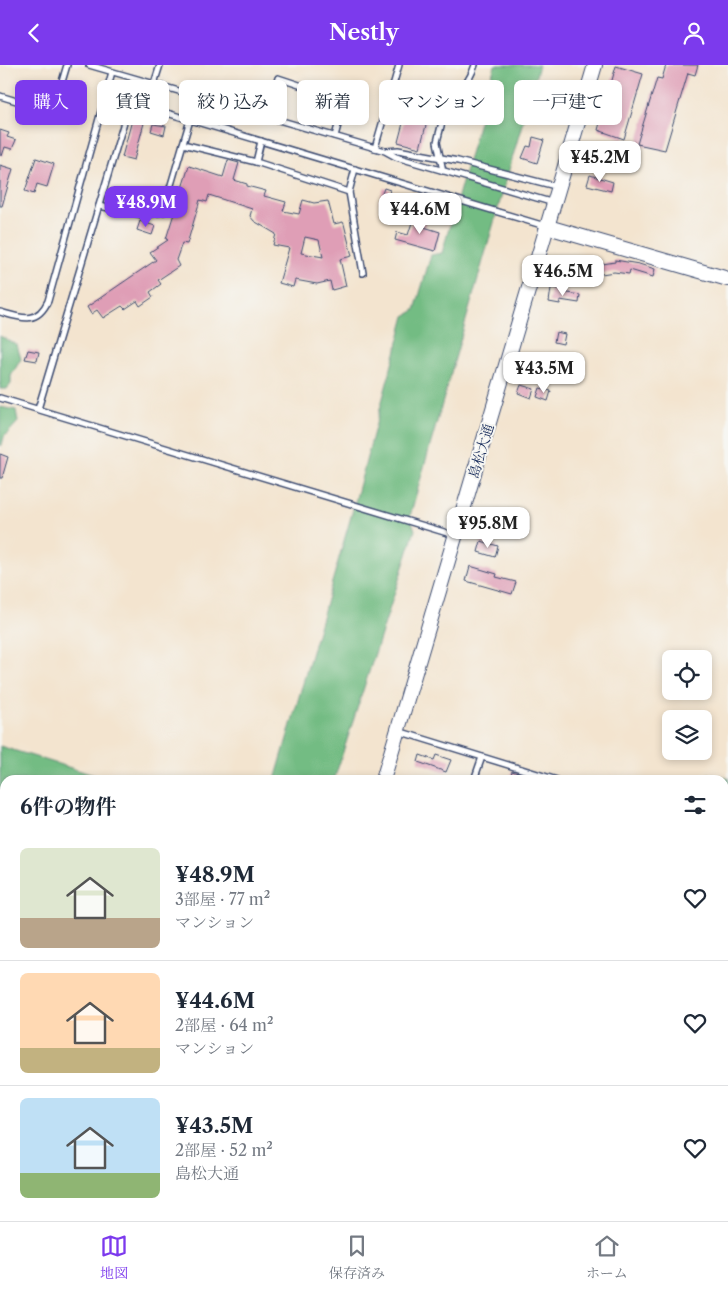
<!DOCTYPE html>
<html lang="ja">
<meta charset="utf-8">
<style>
body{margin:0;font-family:"Libre Caslon Text","Noto Serif JP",serif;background:#f2f2f3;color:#1f2937;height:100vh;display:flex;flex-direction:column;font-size:19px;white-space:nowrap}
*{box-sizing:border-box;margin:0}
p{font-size:16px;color:#747a83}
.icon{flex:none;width:28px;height:28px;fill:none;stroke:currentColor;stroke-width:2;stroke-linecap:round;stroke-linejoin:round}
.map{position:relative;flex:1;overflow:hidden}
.panel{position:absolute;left:0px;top:710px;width:729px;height:446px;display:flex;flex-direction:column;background:#fff;border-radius:15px 15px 0 0;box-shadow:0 2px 8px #0003}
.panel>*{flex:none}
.banner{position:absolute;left:15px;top:15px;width:699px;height:45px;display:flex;gap:10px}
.tools{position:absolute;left:662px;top:585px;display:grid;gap:10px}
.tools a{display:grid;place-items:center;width:50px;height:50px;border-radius:8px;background:#fff;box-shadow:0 2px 8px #0003;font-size:25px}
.price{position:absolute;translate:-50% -42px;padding:0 11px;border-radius:10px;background:#fff;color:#222;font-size:16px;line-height:32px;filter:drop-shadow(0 1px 2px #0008)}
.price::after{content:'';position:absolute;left:50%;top:30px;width:15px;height:11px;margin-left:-8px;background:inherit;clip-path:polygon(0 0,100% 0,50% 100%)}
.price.selected{background:#7c3aed;color:#fff}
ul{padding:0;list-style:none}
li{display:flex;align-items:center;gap:15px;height:125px;padding:0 20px}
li+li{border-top:1px solid #e0e1e3}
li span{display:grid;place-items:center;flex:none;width:140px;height:100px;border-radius:8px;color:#555}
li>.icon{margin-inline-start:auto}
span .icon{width:60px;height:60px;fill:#fffc;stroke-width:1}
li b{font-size:21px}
h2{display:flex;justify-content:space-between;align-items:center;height:60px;padding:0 20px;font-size:21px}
.tag{padding:0 18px;border-radius:8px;background:#fff;box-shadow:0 2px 8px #0003;font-size:18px;line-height:45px}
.tag.selected{background:#7c3aed;color:#fff}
header{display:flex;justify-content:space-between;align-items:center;height:65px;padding:0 20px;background:#7c3aed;color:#fff;font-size:22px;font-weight:600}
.menu{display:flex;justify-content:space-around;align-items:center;height:70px;border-top:1px solid #e0e1e3;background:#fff;font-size:14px;color:#747a83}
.menu a{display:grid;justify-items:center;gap:2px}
.menu .selected{color:#7c3aed}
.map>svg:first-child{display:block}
.forest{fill:#73bc83;stroke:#477670}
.building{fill:#df9eb6;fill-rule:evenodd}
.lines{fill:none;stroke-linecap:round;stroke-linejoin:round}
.lane-casing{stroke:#3b4a6f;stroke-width:8}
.street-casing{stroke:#3b4a6f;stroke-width:12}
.secondary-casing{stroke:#3b4a6f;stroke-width:16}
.highway-casing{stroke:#3b4a6f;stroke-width:20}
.lane{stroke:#fff;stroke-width:5}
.street{stroke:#fff;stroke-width:10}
.secondary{stroke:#fff;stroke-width:14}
.highway{stroke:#fff;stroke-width:18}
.labels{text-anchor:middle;stroke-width:4;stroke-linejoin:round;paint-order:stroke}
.street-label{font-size:14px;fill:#1b2f5e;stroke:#f6f6f2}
</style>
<header><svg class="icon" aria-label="back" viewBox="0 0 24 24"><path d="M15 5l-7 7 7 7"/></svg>Nestly<svg class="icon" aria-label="person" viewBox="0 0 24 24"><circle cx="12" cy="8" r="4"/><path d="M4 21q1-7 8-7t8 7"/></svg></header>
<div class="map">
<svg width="728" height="1156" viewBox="0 0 728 1156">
<rect width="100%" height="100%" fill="#f6f6f2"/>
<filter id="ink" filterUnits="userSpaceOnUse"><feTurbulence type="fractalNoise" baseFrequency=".02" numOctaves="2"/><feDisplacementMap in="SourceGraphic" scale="10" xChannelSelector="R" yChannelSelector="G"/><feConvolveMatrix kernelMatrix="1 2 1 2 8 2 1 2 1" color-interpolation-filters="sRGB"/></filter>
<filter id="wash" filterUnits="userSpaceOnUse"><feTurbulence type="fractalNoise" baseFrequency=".0096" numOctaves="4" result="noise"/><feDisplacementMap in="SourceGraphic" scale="20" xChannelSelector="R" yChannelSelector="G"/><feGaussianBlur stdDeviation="1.12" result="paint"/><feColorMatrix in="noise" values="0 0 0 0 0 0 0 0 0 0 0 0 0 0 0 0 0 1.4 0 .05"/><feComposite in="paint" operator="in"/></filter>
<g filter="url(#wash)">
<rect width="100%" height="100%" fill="#f3e4cf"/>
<g class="forest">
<path d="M495,0H539L410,451L415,465L334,715H275L352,448L405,251L415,245L431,190L442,188Z"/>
<path d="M0,271L17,280L21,294L11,311V319L7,324H0Z"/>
<path d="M0,342L16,345L18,357L4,372L2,380L0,381Z"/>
<path d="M0,681L110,715H5V746L0,744Z"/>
<path d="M709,709L728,713V827L724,824V715H707Z"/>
<path d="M724,856H728V1007L724,1005Z"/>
<path d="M149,1151H196L194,1156H148Z"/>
</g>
<g id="blocks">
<g class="building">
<path d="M666,0H698L695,10L688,8L665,85L637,79L657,13L662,14Z"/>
<path d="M616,1L643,9L624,74L598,65Z"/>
<path d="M407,43L429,49L420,83L398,77Z"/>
<path d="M132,55L144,58L134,95L122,92Z"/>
<path d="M153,59L166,61L164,70L151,66Z"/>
<path d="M0,65L9,68L7,72L16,75L12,84L5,82L2,91L0,90Z"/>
<path d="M533,72L544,75L537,98L522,93L527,81L531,82Z"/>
<path d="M36,93L54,99L47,122L37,119L34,129L25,126Z"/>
<path d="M228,95L239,98L234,115L247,119V121L266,126L264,131L286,137L283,146L299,149L303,135L314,138L328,136L334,159L343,157L344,159L352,191L340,194L346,221L332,225L330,216L317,219L295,215L293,222L279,218L289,183L273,180L276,169L254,156L250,151L252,144L209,130L207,137L200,135L187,179L182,178L176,195L179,201L158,215L161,219L150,227L153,232L140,241L137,236L125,244L122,241L103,253L97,245L91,249L87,242L156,195L150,187L168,175L166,174L189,101L223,112ZM305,172L319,175L323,192L301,188Z"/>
<path d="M0,100L13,104L2,141H0Z"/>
<path d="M590,110L613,117L611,126L587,120Z"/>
<path d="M384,123L390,125L386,140L379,137Z"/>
<path d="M414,151L426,155L424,162L440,167L435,186L395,175L397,167L408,170Z"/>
<path d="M140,156L155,161L152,170L137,165Z"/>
<path d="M559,195L572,198V196L584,198V202L615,197V195L639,199L655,204L653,212L630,205L629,209L614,207L583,212L582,213L570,212V210L556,207Z"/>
<path d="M551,223L562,224V227L580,230L579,238L560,235V239L549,237Z"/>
<path d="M556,267L565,269L563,279L554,277Z"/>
<path d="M28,285L39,287L37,296L25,294Z"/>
<path d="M521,320L534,324L531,333L518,328Z"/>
<path d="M540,323L551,326L548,336L537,332Z"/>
<path d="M0,389L8,392L2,413H0Z"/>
<path d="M481,476L498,481L495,492L478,487Z"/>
<path d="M470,501L497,509L496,512L516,517L512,529L466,516Z"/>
<path d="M420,690L434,695L436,690L451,695L446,707L418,697Z"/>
<path d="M512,706L534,713V715H509Z"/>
</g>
</g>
</g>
<g filter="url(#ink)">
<use href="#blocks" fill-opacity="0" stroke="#3b4a6f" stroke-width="1"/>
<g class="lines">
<g class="lane-casing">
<g id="lane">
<path d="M89,0L375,83L385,86L396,92L554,138"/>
<path d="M154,19L160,0"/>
<path d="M393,21L447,37L437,77L443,106"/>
<path d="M0,31L53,47L67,0"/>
<path d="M447,37C461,25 469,18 475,0"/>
<path d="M266,51L278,13L345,35L335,71"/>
<path d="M183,79L256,97L261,76"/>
<path d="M375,83L399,0"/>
<path d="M387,86L398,85L458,96L559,122"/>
<path d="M256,97L349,127L355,104"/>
<path d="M349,127L363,208"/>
<path d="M99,141L144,150L163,147L190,55"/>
<path d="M0,247C21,253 37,260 48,236L112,7"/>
<path d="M0,333L454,470"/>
<path d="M38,344L130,37L545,161"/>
<path d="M398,666L557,715"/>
<path d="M474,715L482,692"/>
<path d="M0,1012L5,1010"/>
<path d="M0,1021L5,1035"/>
<path d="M0,1041L5,1040"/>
</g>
</g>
<g class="street-casing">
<g id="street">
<path d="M0,803L5,804"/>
<path d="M0,839L5,856"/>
<path d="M0,1080L5,1077"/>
<path d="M724,1092L728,1093"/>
<path d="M724,1147L728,1134"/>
<path d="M375,1151L390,1156"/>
<path d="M558,1151L573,1156"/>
<path d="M143,1156L145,1151"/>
<path d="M447,1156L448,1151"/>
<path d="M601,1156L603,1151"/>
<path d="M666,1156L668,1151"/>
</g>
</g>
<g class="secondary-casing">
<g id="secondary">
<path d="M548,162L728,214"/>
<path d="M383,715L595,0"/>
<path d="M254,1156L255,1151"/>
</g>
</g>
<g class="highway-casing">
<g id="highway">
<path d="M0,921L5,919"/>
<path d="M0,939L5,937"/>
<path d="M0,952L5,951"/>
<path d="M724,1028L728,1029"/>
<path d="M724,1046L728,1047"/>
</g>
</g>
<use href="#lane" class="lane"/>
<use href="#street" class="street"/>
<use href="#secondary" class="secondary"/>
<use href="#highway" class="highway"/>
</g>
</g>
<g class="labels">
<g class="street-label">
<text transform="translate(481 386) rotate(-73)" y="5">島松大通</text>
</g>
</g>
</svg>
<div class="tools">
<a><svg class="icon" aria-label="locate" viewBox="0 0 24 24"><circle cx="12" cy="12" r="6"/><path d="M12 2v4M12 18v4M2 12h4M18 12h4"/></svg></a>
<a><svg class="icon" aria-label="layers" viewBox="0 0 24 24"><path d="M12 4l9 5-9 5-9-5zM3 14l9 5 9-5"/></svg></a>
</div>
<b class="price" style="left:600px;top:118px">¥45.2M</b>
<b class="price selected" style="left:146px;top:163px">¥48.9M</b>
<b class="price" style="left:420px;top:170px">¥44.6M</b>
<b class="price" style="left:563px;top:232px">¥46.5M</b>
<b class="price" style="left:544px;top:329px">¥43.5M</b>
<b class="price" style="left:488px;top:484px">¥95.8M</b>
<div class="banner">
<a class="tag selected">購入</a>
<a class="tag">賃貸</a>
<a class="tag">絞り込み</a>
<a class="tag">新着</a>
<a class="tag">マンション</a>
<a class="tag">一戸建て</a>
</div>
<section class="panel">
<h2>6件の物件<svg class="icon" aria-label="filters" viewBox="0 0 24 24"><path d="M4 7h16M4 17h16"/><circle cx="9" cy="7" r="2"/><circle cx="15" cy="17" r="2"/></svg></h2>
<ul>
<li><span style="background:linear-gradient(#dfe7d0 70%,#b9a48a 0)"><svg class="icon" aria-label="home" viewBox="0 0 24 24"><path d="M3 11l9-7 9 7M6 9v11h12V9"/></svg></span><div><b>¥48.9M</b><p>3部屋 · 77 m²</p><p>マンション</p></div><svg class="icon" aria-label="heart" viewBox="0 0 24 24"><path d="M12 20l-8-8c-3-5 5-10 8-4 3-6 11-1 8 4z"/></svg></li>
<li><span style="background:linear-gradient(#ffd9b3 75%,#c2b280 0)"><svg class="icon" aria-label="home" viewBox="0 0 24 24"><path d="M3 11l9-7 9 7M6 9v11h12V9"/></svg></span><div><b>¥44.6M</b><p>2部屋 · 64 m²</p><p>マンション</p></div><svg class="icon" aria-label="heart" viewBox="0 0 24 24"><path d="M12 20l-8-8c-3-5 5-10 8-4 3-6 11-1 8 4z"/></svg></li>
<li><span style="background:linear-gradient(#bfe0f5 75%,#8fb573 0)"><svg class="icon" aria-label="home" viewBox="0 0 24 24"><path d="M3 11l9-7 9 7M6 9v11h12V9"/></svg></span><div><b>¥43.5M</b><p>2部屋 · 52 m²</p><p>島松大通</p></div><svg class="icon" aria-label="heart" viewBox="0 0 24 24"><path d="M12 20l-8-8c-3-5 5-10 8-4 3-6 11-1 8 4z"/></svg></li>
</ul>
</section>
</div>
<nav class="menu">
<a class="selected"><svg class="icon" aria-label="map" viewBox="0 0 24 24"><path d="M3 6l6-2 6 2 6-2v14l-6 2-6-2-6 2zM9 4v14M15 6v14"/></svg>地図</a>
<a><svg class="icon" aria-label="saved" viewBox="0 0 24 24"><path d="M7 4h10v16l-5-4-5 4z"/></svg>保存済み</a>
<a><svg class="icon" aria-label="home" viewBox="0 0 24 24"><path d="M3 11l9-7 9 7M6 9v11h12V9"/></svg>ホーム</a>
</nav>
